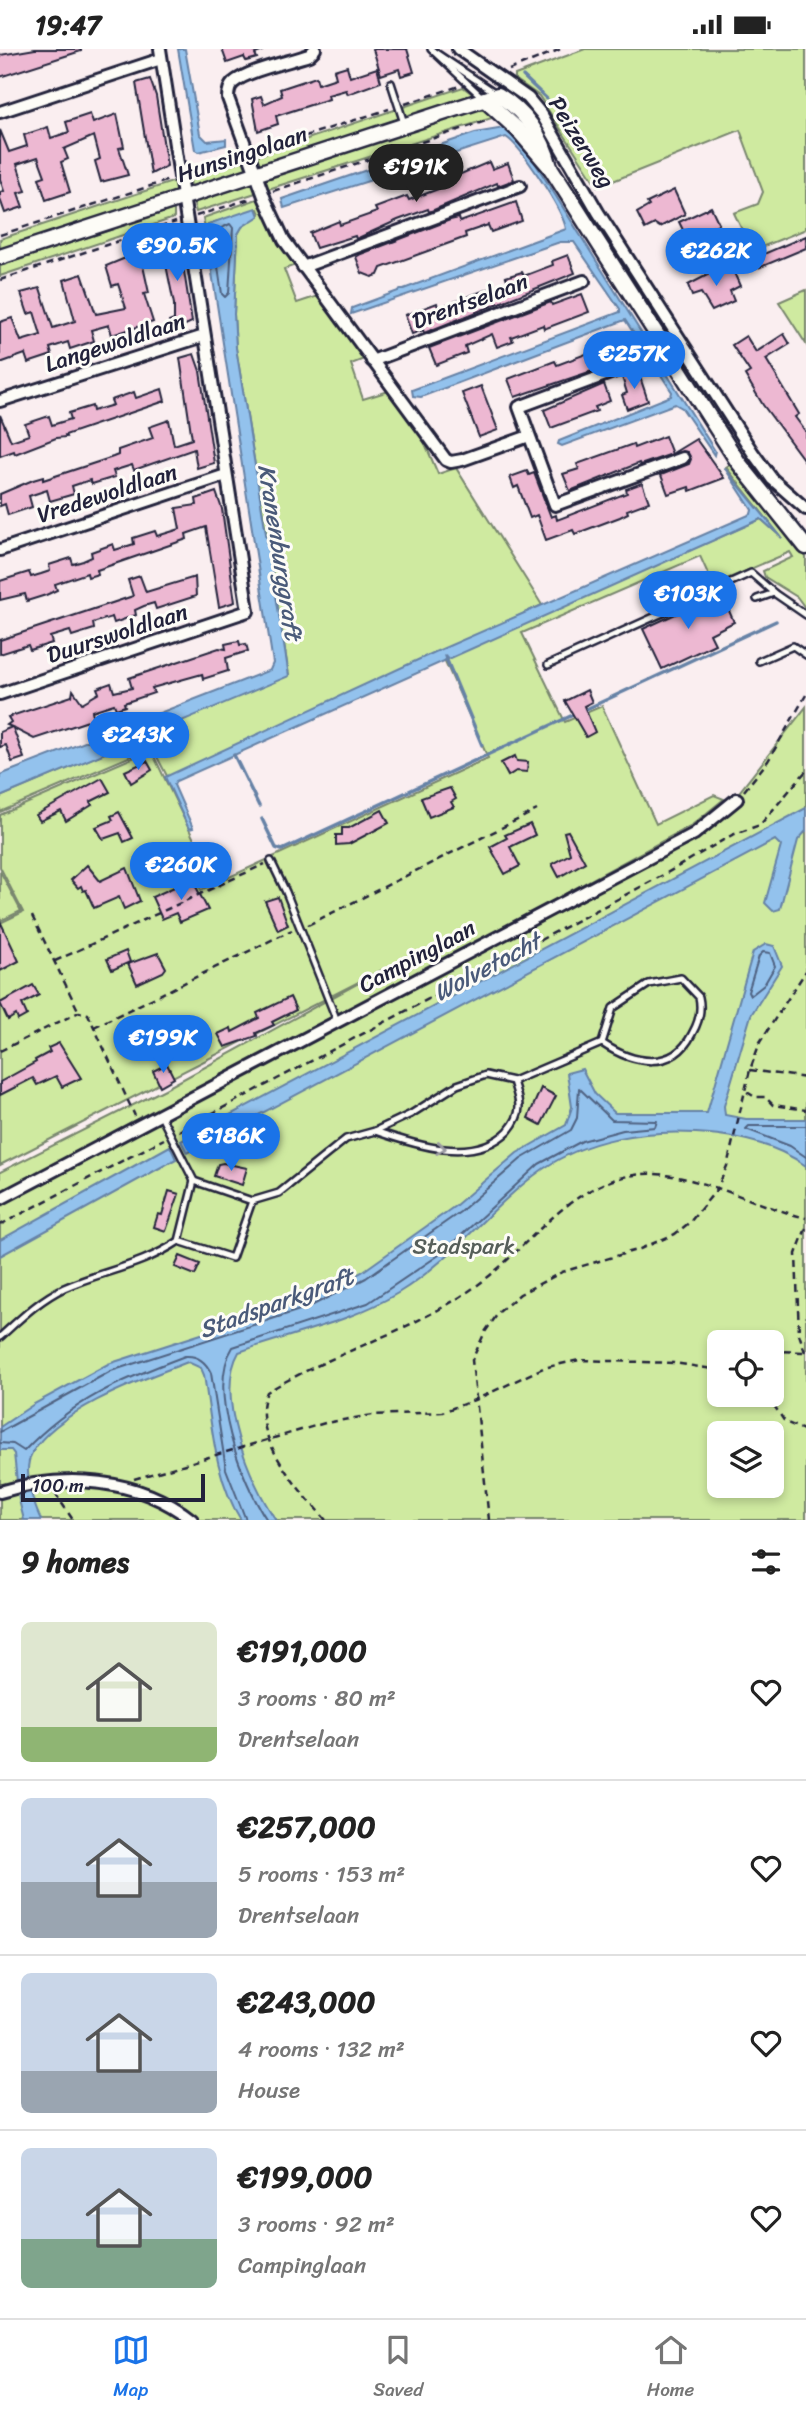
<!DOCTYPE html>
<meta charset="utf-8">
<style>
body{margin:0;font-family:Sriracha,sans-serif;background:#f6f6f6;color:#222;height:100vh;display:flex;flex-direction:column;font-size:26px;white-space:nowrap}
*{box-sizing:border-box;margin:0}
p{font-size:23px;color:#767676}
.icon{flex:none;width:38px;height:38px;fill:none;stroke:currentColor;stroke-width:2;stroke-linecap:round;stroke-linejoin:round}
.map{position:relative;height:1471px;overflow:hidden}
.drawer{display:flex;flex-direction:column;background:#fff;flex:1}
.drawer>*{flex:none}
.tools{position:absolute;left:707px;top:1281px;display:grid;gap:14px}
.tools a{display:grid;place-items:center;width:77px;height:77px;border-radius:10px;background:#fff;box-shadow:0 4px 10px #0003;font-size:35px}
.scale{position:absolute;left:21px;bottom:18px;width:184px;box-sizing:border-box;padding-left:7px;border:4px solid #22223b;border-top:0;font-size:19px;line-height:24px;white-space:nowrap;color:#22223b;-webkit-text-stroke:5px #fdfcf7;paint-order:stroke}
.price{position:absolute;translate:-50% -60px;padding:0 16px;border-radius:24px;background:#1a73e8;color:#fff;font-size:23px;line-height:46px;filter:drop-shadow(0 2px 4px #0008)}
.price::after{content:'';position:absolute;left:50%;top:42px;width:21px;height:16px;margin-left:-10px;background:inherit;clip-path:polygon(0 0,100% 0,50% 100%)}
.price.on{background:#222;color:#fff}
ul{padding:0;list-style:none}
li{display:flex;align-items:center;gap:21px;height:175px;padding:0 21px}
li+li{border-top:2px solid #e0e0e0}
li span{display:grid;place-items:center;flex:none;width:196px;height:140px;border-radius:10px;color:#555}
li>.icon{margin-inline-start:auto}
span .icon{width:84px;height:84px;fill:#fffc;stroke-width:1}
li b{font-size:30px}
h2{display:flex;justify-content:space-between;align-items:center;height:84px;padding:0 21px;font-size:30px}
.status{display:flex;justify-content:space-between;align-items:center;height:49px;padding:0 35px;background:#fff;direction:ltr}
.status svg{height:19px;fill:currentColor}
.menu{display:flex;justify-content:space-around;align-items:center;height:98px;border-top:2px solid #e0e0e0;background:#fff;font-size:19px;color:#767676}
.menu a{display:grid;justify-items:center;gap:4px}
.menu .on{color:#1a73e8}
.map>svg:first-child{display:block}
.green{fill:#cfeaa0;stroke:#78866e;stroke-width:2;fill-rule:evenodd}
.water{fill:#93c2ed;stroke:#6682a6;stroke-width:2}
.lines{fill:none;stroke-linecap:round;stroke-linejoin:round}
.shore{stroke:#4f6282;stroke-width:2}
.stream{stroke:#6682a6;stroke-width:3.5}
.building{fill:#edb8d2;stroke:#22223b;stroke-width:2}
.lane-casing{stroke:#22223b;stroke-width:10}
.street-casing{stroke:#22223b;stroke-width:16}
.secondary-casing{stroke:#22223b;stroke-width:19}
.path{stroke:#22223b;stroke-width:2.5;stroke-dasharray:7 5;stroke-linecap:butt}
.lane{stroke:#fdfcf7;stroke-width:5}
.street{stroke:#fdfcf7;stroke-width:10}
.secondary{stroke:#fdfcf7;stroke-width:14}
.oneway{stroke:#9a9aa2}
.labels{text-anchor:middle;stroke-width:6;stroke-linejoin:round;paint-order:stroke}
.street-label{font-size:23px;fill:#22223b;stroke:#fdfcf7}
.park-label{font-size:23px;fill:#565e59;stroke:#fdfcf7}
.water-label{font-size:24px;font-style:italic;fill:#4a5a79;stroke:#fdfcf7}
</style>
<div class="status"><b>19:47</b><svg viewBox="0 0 49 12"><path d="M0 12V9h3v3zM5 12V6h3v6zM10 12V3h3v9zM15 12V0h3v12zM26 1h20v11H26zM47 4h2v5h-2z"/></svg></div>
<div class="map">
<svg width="806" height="1471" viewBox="0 0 806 1471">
<rect width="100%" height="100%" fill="#faeef0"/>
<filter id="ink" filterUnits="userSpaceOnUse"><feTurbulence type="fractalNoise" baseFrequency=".0143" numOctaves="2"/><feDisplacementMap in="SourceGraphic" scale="14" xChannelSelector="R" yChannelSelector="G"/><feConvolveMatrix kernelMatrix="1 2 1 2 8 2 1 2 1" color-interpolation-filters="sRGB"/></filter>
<g filter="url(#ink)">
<g class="green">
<path d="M585,0H806V180L752,202L734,164L758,155L763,143L740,81L598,138L539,47L515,30V26Z"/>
<path d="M463,38L475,47L191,138L190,129Z"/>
<path d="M475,61H487L498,67L196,163L194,156L197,151Z"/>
<path d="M175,132L177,142L0,201V190Z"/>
<path d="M260,149L280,192L296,216L284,220L297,254L318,247L364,310L351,315L363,350L389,342L424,392L438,425L456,419L542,556L168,729L152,698L0,763V748L289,626L236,299L234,265L238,185L242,178L260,165L258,160L208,175L205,179L203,169Z"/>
<path d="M174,160V169L0,227V217Z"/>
<path d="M806,241V295L779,253Z"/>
<path d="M732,414L806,508V560L797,548L765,528L763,522L793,508L790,503L713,536L700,507L522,584L565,673L602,657L656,775L714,746L724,750L692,776L565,845L718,770L806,658V1471H0V1123L165,1040L386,919L0,1116V874L23,863L0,818V766L151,701L202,807L188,813L201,841L488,709L444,610L761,470L782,489L726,418ZM719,1293H772V1346H719ZM719,1384H772V1437H719Z"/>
<path d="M0,822L21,862L0,872Z"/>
</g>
<g class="water">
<path d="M178,0H185L200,85L207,92L226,90V96L199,103L195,101Z"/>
<path d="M504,79L529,104L715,402L714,406L682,359L675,355L562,397L558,395L559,392L671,347L672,343L625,271L421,348L413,347L412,341L620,263V260L574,193H560L351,265L352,259L566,180C563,162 522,98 506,88L284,159L282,150L475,84Z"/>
<path d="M256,159L259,167L242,178L238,185L234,265L236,299L289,627L0,748V726L270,621L273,614L205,179L208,175Z"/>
<path d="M724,418L782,489L761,470L176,732L174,736L193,779L189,780L165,728L435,603L751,465L752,461Z"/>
<path d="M806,759V782L798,791L780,860L773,862L765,854L781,797L775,791L187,1104L181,1092Z"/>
<path d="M766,895L774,897L782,917L751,966L724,1057L725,1066L746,1070H806V1117C774,1094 735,1086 696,1084C643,1081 587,1090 543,1120C490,1157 453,1211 398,1244C349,1274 292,1284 239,1303C214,1346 250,1434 276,1471H241C214,1428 212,1375 204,1326L201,1319L188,1313C143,1330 57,1360 32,1404C22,1422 33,1454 41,1471H24L19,1451L14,1405L11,1401H0V1378L34,1355L108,1315L307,1251L338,1236L362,1223L455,1157L517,1104L566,1076L572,1058L567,1024L582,1020L595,1045L615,1064H707L753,903Z"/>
<path d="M170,1097L176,1110L0,1207V1191Z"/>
</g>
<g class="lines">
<g class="shore">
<path d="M230,175L233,179L229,244L225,248L222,245L213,183Z"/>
<path d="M763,903L770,904L775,917L764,936L750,947L748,943L759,907Z"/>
<path d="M806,1077H749L746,1080L790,1097L806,1108"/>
<path d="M0,1383L111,1322L309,1258L366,1229L460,1163L521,1110L571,1081L577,1069L579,1039L612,1071L657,1072L655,1078L623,1081L582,1092L539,1115L442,1204L368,1254L233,1298C206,1340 242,1434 267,1471"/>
<path d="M0,1394L13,1395L24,1402C72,1351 121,1331 185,1307C198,1306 206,1313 211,1324L226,1420L246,1471"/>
</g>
<g class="stream">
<path d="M523,27L547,50"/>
<path d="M445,607L482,696"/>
<path d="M582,662L776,572"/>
<path d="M234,706L259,757"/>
<path d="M262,770L276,799L282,801L575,665"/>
</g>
</g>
<g class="building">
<path d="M35,0H81V2L0,28V6Z"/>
<path d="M222,0H263V2L255,5L257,9L246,12L244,8L227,14Z"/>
<path d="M373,0H407L414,23L401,27L399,20L381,26Z"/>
<path d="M347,17L350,28L377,19L381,33L348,45L346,41L328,46L329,50L276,67L278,75L258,82L252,50L261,47L264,55L282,47L280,40L316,28L318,35L336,29L334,21Z"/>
<path d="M150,30L156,47L167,117L151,125L136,34Z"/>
<path d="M90,65L93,74L117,65L124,98L119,99L128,126L101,133L95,112L100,110L94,87L64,100L68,110L61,113L70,143L46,151L39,129L45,127L38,108L17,115L26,142L18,144L23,158L5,164L0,150V143L4,142L0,130V81L9,103L27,97L24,86L48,78L51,89L69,83L66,73Z"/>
<path d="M489,113L492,120L508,114L514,131L498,137L497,134L429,163L428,160L398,171L356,190L355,187L316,199L310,184L339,172L340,176L377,163L375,159L407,147L409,151L438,140L437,135Z"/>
<path d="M674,141L685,165L660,178L655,175L645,180L637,164L649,157L647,154Z"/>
<path d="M516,153L522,172L491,183L488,176L465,184L466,188L381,219L378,226L372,228L362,224L356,208L361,205L450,171L459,169L460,173Z"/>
<path d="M711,158L719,175L687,189L679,173Z"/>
<path d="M175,186L181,203L192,273L170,283L169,273L174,271V255L161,191Z"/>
<path d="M806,187V199L756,220L752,210Z"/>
<path d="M140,203L149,244L144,245L153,273L112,286L109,276L91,281L94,292L70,300L68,293L50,299L52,306L28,314L25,305L0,314V273L12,269L21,292L41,286L34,263L28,265L21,244L40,239L53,279L75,272L64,231L82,225L96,265L126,259L118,235L112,237L106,217Z"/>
<path d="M568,206L575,224L424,284L423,281L412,285L405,266L437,254L438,259L475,245L508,233L506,228L522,223L524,227L553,216L552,212Z"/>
<path d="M732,219L740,237L730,242L734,252L712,262L701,244L692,247L688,236L719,220L720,224Z"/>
<path d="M582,245L589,263L544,280L543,276L511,288L513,292L497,298L492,285L465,297L467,304L436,316L429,299L551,253L552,256Z"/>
<path d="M784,285L790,295L766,310L799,365L795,368L806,383V414L763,356L745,326L750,323L732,296L746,287L756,303Z"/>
<path d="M626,290L632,307L616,313L615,311L597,317L598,320L515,348L508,330L555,312L557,316L594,302L593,298L609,292L611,296Z"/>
<path d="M194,305L200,322L214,414L197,419L194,400L134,421L132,416L113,422L115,428L92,435L90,431L72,437L74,445L50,452L47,441L29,447L32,458L8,466L5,455L0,457V445L33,431L43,428V431L113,408L118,406V401L153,389L149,378L169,371L174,396L192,390L180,309Z"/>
<path d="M638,322L648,352L627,360L622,346L627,344L622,328Z"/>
<path d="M604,335L610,352L595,358L597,362L551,379L544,361Z"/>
<path d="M481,337L498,381L479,388L462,344Z"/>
<path d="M162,340L165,352L65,386L66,388L56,389L15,405L14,402L0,407V366L11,392L29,386L25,375L49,367L52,376L71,370L69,364L92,357L93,362L113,356L111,351L134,343L136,349Z"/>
<path d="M665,387L672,405L640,416L639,414L570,442L563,425L579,420L577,415L633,395L634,399Z"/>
<path d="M696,390L724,429L690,442L689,438L668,445L661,426L689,415L691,410L687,403L673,404Z"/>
<path d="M527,422L529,426L534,424L551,468L556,466L557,471L627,444L626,440L642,434L649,453L627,461L628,464L620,468L575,485L573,481L546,491L537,466L530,469L518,437L514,439L510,428Z"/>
<path d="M216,443L222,460L235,553L219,558L206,478L186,485L187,490L97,521L98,525L88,528L87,524L55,535L57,541L46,546L27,552L25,545L0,551V532L29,523L31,528L41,525L50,522L49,516L71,509L73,515L83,512L92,508L91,503L113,495L115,501L134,495L133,489L155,482L157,487L180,480L176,459L197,456L196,450Z"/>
<path d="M140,527L146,543L195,528L196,547L156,560L154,554L144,557L135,561L136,566L114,574L112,568L102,571L93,574L94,580L72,587L70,582L50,588L52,594L30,601L28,596L0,605V591L133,547L128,531Z"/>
<path d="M721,544L734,573L710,585L715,595L662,620L643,580Z"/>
<path d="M239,592L240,596L246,595L248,602L226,609L228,622L203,630L202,625L152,639L154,644L124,654L125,657L116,660L114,655L92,662L94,670L34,690L13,679L24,709L12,713L6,696L0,698V683L12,678L7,676L11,673L8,668L72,647L73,641L82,654L99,644L97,639L111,634L114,643L132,639L129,629L219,599L226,600L225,595Z"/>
<path d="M587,641L592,653L584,657L595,683L586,688L565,652Z"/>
<path d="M515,707L517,712L528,713L527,723L516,722L508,727L501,714Z"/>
<path d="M147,712L152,721L131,734L125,722Z"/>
<path d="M102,729L110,743L90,753L92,756L66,772L61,762L40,772L36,766Z"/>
<path d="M450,739L456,750L451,753L454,758L429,768L421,749Z"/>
<path d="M382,761L389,774L349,795L336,796V786H342V779H349Z"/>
<path d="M119,763L133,789L124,793L120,784L103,790L96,778L113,771L111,767Z"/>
<path d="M530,775L535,786L510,798L520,817L505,825L490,798L507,789L505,786Z"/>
<path d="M568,782L585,813L559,828L552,815L570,805L564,783Z"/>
<path d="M87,816L100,832L127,819L140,852L124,860L119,848L94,859L86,841L83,842L81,837L78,839L71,831Z"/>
<path d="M192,830L208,861L180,873L176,864L162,870L152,848Z"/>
<path d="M278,848L288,876L278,881L265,852Z"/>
<path d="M0,872L19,912L0,922Z"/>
<path d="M126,902L130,913L112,921L107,910Z"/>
<path d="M158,904L166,919L163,923L137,935L128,915Z"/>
<path d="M33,936L39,946L22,955L27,966L18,971L16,966L8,971L0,954Z"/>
<path d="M290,948L296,961L272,973L274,976L256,984L257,987L225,998L218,985L231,979L232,983L259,969L257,964Z"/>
<path d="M59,994L81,1029L62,1038L56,1027L37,1036L33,1029L0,1046V1033L36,1013L35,1011L50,1003L48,999Z"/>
<path d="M167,1015L174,1029L160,1037L153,1022Z"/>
<path d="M541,1039L556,1047L541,1076L528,1069Z"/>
<path d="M260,1078L268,1097L251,1104L242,1086Z"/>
<path d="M223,1114L247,1119L242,1136L214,1127L218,1115Z"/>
<path d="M169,1142L179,1145L166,1182L154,1178L158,1165L162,1166Z"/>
<path d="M180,1207L200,1215L195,1226L175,1218Z"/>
</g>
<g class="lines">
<g class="lane-casing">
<g id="lane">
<path d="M431,0L482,48"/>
<path d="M436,4L494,43"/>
<path d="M391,34L404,74"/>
<path d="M757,550L774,544L806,566"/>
<path d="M759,612L793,597L806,606"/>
<path d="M548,616L751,524L774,544"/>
<path d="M271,812L286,843L337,972"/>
<path d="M160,1065L194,1132"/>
<path d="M375,1082C415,1096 474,1116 508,1082C514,1075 519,1067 519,1058C519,1049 515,1040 513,1032"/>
<path d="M179,1192L194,1132L252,1152"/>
<path d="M0,1288C20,1270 39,1251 64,1239C104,1221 140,1218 179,1192L232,1209L252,1152L279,1144L346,1090L375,1082L411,1065L457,1036L486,1026L513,1032L602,994L613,959L649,935L681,929L699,948C702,961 699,973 692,985C673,1023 633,1015 602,994"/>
</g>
</g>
<g class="street-casing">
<g id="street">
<path d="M315,0L309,6C289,13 248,21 233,34C229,38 228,44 228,49L265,150L284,191L446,411L451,413L462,411L529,387"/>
<path d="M458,0L528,49L542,66L598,163L753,404L772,430L806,460"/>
<path d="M0,63L161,10"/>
<path d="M303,218L520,137"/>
<path d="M372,312L584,232"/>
<path d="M640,313L519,358L555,456L683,409"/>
<path d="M0,352L204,287"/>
<path d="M0,501L226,426"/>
<path d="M0,645L248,562L160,0"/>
<path d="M0,1150L694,785L737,750"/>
<path d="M0,1443C64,1424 138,1428 192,1471"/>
</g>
</g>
<g class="secondary-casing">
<g id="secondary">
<path d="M484,50L518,81L550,118L738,413L806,498"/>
<path d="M0,208L498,46C526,63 542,86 550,118"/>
</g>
</g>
<g class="path">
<path d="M509,21L561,0"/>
<path d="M405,55L459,37"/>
<path d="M259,102L389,60"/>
<path d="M189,125L239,108"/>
<path d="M273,142L489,71"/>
<path d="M196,167L253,149"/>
<path d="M0,186L169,131"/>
<path d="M0,231L176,173"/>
<path d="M744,742L768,712L806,646"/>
<path d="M32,867L79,963"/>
<path d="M308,876L537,761"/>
<path d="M55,912L265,815"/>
<path d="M94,978L292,881"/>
<path d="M0,1002L79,963L88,965L135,1067"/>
<path d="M750,1021L806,1029"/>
<path d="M747,1043L755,1048H765L773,1056L806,1061"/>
<path d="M179,1082L665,825L732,786L760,776L806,722"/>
<path d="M0,1176L164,1090"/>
<path d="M772,1302L806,1303"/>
<path d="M805,1303L799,1285L796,1205L806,1179"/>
<path d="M767,1346L785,1373L806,1382"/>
<path d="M134,1430L325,1374L373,1366L442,1363L477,1350L543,1319L579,1311L674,1314L719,1321"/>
<path d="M55,1444L73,1471"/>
<path d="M326,1471C300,1442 248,1386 267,1343C338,1300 422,1281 488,1228C536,1189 575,1130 643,1125C691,1122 757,1157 806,1169"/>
<path d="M489,1471L472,1311L485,1283L499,1263L520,1245L562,1223L640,1200L675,1185L690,1173L717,1140L727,1117L750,1021L760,993L806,922"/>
</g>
<use href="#lane" class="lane"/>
<use href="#street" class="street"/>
<use href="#secondary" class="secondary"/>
</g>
<defs><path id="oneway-chevron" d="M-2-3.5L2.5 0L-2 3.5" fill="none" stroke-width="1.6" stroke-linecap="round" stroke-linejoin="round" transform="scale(1.75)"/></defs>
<use class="oneway" href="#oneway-chevron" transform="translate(441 1099) rotate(7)"/>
</g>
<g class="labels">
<g class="street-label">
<text transform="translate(582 93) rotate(58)" y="8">Peizerweg</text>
<text transform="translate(242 105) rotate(-18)" y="8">Hunsingolaan</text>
<text transform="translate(470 252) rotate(-20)" y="8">Drentselaan</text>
<text transform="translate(115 293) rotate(-18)" y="8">Langewoldlaan</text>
<text transform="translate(107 444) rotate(-18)" y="8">Vredewoldlaan</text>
<text transform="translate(117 584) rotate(-18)" y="8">Duurswoldlaan</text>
<text transform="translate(417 907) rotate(-28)" y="8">Campinglaan</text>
</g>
<g class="park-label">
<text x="464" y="1205">Stadspark</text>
</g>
<g class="water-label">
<text transform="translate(280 503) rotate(81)" y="8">Kranenburggraft</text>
<text transform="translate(487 918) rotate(-28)" y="8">Wolvetocht</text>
<text transform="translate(276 1254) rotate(-20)" y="8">Stadsparkgraft</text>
</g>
</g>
</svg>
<div class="tools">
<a><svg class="icon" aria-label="locate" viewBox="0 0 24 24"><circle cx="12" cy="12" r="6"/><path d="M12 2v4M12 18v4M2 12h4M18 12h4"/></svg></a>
<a><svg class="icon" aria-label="layers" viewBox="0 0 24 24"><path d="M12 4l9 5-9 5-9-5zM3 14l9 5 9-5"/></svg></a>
</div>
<div class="scale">100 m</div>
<b class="price on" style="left:416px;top:155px">€191K</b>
<b class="price" style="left:177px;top:234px">€90.5K</b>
<b class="price" style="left:716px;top:239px">€262K</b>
<b class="price" style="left:634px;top:342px">€257K</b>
<b class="price" style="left:688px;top:582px">€103K</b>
<b class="price" style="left:138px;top:723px">€243K</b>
<b class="price" style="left:181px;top:853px">€260K</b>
<b class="price" style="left:163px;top:1026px">€199K</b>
<b class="price" style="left:231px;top:1124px">€186K</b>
</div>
<section class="drawer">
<h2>9 homes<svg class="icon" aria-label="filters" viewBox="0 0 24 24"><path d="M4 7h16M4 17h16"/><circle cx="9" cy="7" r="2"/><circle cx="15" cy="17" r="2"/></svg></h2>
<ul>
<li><span style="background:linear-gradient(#dfe7d0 75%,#8fb573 0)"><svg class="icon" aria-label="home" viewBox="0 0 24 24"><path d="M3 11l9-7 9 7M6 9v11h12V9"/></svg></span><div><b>€191,000</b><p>3 rooms · 80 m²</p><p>Drentselaan</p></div><svg class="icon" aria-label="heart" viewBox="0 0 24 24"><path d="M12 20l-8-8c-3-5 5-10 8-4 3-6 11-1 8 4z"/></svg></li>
<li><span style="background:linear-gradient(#c9d6e8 60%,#9aa5b1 0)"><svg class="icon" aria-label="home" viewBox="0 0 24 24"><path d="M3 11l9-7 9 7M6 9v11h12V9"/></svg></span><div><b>€257,000</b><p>5 rooms · 153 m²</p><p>Drentselaan</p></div><svg class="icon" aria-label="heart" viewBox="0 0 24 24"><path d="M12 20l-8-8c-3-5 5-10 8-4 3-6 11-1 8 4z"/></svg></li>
<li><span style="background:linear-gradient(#c9d6e8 70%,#9aa5b1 0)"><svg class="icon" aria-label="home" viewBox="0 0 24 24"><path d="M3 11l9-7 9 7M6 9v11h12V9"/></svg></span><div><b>€243,000</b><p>4 rooms · 132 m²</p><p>House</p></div><svg class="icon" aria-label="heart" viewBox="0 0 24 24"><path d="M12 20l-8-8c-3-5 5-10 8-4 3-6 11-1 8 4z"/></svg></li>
<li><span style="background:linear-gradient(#c9d6e8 65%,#7fa58c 0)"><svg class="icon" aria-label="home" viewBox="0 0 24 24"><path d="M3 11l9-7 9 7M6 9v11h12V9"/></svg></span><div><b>€199,000</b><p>3 rooms · 92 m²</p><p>Campinglaan</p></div><svg class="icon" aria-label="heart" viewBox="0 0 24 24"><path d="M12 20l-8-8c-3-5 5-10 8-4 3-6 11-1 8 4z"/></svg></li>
</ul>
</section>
<nav class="menu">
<a class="on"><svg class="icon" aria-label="map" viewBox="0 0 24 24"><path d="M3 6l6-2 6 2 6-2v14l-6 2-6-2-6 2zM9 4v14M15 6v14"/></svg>Map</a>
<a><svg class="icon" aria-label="saved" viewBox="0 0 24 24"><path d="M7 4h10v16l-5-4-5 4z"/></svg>Saved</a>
<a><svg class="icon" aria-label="home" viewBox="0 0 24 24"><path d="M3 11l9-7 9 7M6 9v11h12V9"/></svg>Home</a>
</nav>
